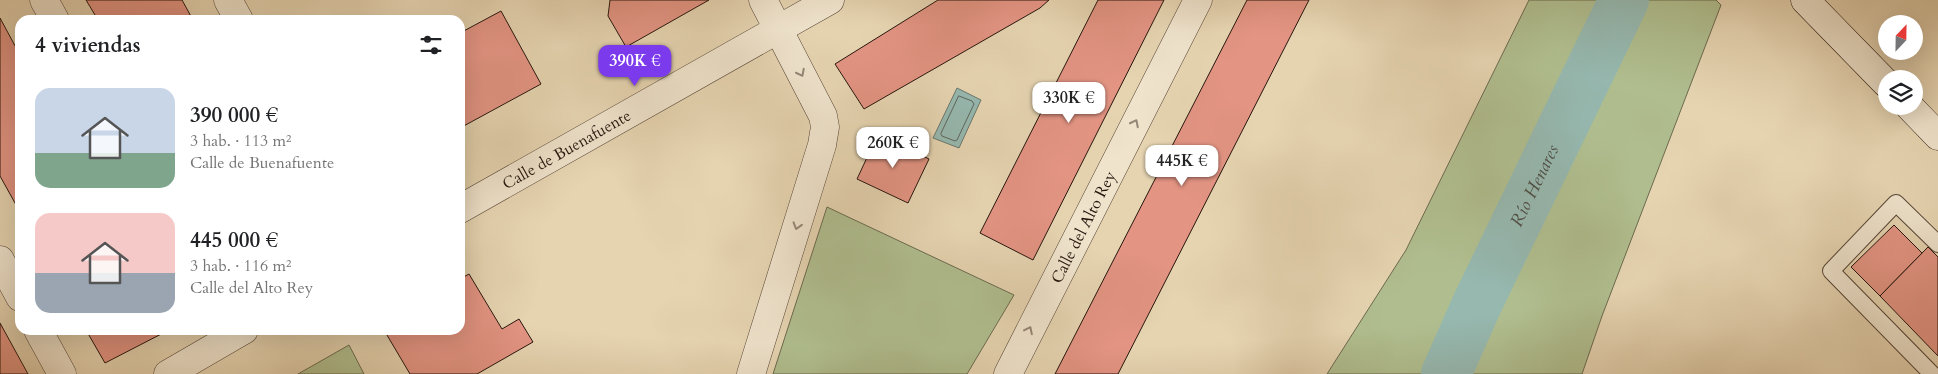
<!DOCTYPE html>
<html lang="es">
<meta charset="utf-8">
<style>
body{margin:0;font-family:Cardo,serif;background:#f6f6f6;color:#202124;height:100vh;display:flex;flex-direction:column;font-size:19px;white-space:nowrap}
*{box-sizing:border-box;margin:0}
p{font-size:16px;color:#757577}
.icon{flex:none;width:28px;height:28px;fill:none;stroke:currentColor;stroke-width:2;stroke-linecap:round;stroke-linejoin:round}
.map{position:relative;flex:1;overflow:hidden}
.side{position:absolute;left:15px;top:15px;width:450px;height:320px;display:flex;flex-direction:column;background:#fff;border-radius:15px;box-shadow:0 5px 20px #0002}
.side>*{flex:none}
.needle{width:32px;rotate:22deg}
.buttons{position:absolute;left:1878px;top:15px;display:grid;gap:10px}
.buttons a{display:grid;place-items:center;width:45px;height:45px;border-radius:50%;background:#fff;box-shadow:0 5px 20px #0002;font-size:25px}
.price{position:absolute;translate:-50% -42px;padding:0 11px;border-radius:10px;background:#fff;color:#222;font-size:16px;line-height:32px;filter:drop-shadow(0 1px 2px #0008)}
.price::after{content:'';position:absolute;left:50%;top:30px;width:15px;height:11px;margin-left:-8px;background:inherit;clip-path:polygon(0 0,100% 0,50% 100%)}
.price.selected{background:#7c3aed;color:#fff}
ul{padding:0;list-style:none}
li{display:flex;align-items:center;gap:15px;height:125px;padding:0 20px}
li span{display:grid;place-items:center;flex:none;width:140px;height:100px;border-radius:15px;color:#555}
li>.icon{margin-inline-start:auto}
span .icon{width:60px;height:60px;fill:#fffc;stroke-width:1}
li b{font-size:21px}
h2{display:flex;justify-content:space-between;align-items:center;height:60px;padding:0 20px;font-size:21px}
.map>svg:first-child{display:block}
.green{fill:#b0be8f;stroke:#6b6a4e}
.water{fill:#96b8af;stroke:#69776e}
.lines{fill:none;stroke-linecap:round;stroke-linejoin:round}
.shore{stroke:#5e665e;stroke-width:1}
.river{stroke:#96b8af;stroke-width:50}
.building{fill:#e39483;stroke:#26150d}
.lane-casing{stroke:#564536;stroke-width:18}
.street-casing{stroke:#564536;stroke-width:29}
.secondary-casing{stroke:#26150d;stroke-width:29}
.lane{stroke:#efe3cc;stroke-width:16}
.street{stroke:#efe3cc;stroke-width:28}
.secondary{stroke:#efe3cc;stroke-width:28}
.oneway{stroke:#958676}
.labels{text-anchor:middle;stroke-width:5;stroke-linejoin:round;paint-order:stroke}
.street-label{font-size:16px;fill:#26150d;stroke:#efe3cc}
.water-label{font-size:18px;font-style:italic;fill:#4d4e46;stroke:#efe3cc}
</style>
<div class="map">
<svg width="1938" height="374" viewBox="0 0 1938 374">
<rect width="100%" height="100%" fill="#e6d4b1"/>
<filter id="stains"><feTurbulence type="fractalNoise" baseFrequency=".004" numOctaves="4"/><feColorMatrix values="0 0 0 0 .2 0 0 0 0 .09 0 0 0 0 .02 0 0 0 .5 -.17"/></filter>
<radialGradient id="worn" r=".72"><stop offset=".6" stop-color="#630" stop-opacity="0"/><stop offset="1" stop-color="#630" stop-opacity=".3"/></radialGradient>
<g class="green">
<path d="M1529,0H1716L1721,5L1602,316L1582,374H1327L1406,250Z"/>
<path d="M827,207L1014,295L967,374H773Z"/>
<path d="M349,345L364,374H298Z"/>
</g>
<path class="water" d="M957,88L981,100L959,148L933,138Z"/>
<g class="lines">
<path class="shore" d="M959,96L972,101L974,104L957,140L955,141L942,136L941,134Z"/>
<path class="river" id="s1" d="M1446,374L1477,304L1624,0"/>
</g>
<g class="building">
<path d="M86,0H182L193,20H98Z"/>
<path d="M610,0H709L626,47L608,16Z"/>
<path d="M938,0H1049L1040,8L864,109L835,64Z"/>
<path d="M1098,0H1164L1033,260L980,233Z"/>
<path d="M1247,0H1309L1118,374H1055Z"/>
<path d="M501,11L541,84L460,128V33Z"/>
<path d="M0,18L20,55V212L0,176Z"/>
<path d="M878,134L929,159L908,203L857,179Z"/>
<path d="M1894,225L1922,253L1880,296L1851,267Z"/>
<path d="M1928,247L1938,257V356L1880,296Z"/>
<path d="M469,274L502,329L519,319L533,342L477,374H410L384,330H460V279Z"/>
<path d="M0,323L28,374H0Z"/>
<path d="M86,330H169L105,363Z"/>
</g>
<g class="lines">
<g class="lane-casing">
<path id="lane" d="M1932,374L1831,271L1896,203L1938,244"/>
</g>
<g class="street-casing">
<g id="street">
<path d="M44,0L55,20"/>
<path d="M228,0L239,20"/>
<path id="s2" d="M460,209L830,0"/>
<path d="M0,260L20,297"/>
<path d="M38,330L62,374"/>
<path d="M168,374L244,330"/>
<path d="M751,374L822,145L825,127L823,116L763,0"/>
<path id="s3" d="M1008,374L1198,0"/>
</g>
</g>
<g class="secondary-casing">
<g id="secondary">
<path d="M1805,0L1886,83"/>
<path d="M1909,106L1938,136"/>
</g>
</g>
<use href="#lane" class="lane"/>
<use href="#street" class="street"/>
<use href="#secondary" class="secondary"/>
</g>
<defs><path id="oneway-chevron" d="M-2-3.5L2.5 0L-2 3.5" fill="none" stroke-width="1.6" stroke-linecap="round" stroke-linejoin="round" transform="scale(1.25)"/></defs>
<g class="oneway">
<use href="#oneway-chevron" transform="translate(801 73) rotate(63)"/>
<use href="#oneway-chevron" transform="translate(1135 123) rotate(-63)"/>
<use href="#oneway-chevron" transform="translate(797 226) rotate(107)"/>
<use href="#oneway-chevron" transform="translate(1029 330) rotate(-64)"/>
</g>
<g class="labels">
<g class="street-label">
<text dy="6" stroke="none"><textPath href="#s2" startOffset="122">Calle de Buenafuente</textPath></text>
<text dy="6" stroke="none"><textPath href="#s3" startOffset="165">Calle del Alto Rey</textPath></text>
</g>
<g class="water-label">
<text dy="6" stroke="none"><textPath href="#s1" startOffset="208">Río Henares</textPath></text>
</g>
</g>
<rect width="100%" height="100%" filter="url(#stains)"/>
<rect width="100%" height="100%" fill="url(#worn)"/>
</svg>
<div class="buttons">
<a><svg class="needle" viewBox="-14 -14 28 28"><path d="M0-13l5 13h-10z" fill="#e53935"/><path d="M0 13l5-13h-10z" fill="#757577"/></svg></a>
<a><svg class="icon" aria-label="layers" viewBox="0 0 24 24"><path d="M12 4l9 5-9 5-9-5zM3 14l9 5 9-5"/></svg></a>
</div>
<b class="price selected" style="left:635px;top:87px">390K €</b>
<b class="price" style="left:1069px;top:124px">330K €</b>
<b class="price" style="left:893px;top:169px">260K €</b>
<b class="price" style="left:1182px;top:187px">445K €</b>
<section class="side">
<h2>4 viviendas<svg class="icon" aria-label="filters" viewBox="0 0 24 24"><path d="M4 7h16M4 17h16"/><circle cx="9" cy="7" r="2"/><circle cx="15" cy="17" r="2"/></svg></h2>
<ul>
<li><span style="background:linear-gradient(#c9d6e8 65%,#7fa58c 0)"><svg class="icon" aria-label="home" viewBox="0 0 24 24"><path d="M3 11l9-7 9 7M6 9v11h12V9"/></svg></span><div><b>390 000 €</b><p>3 hab. · 113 m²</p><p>Calle de Buenafuente</p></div></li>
<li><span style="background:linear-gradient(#f6c9c9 60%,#9aa5b1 0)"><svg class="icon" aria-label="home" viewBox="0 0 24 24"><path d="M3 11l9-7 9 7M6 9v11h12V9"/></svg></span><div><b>445 000 €</b><p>3 hab. · 116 m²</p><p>Calle del Alto Rey</p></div></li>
</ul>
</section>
</div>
